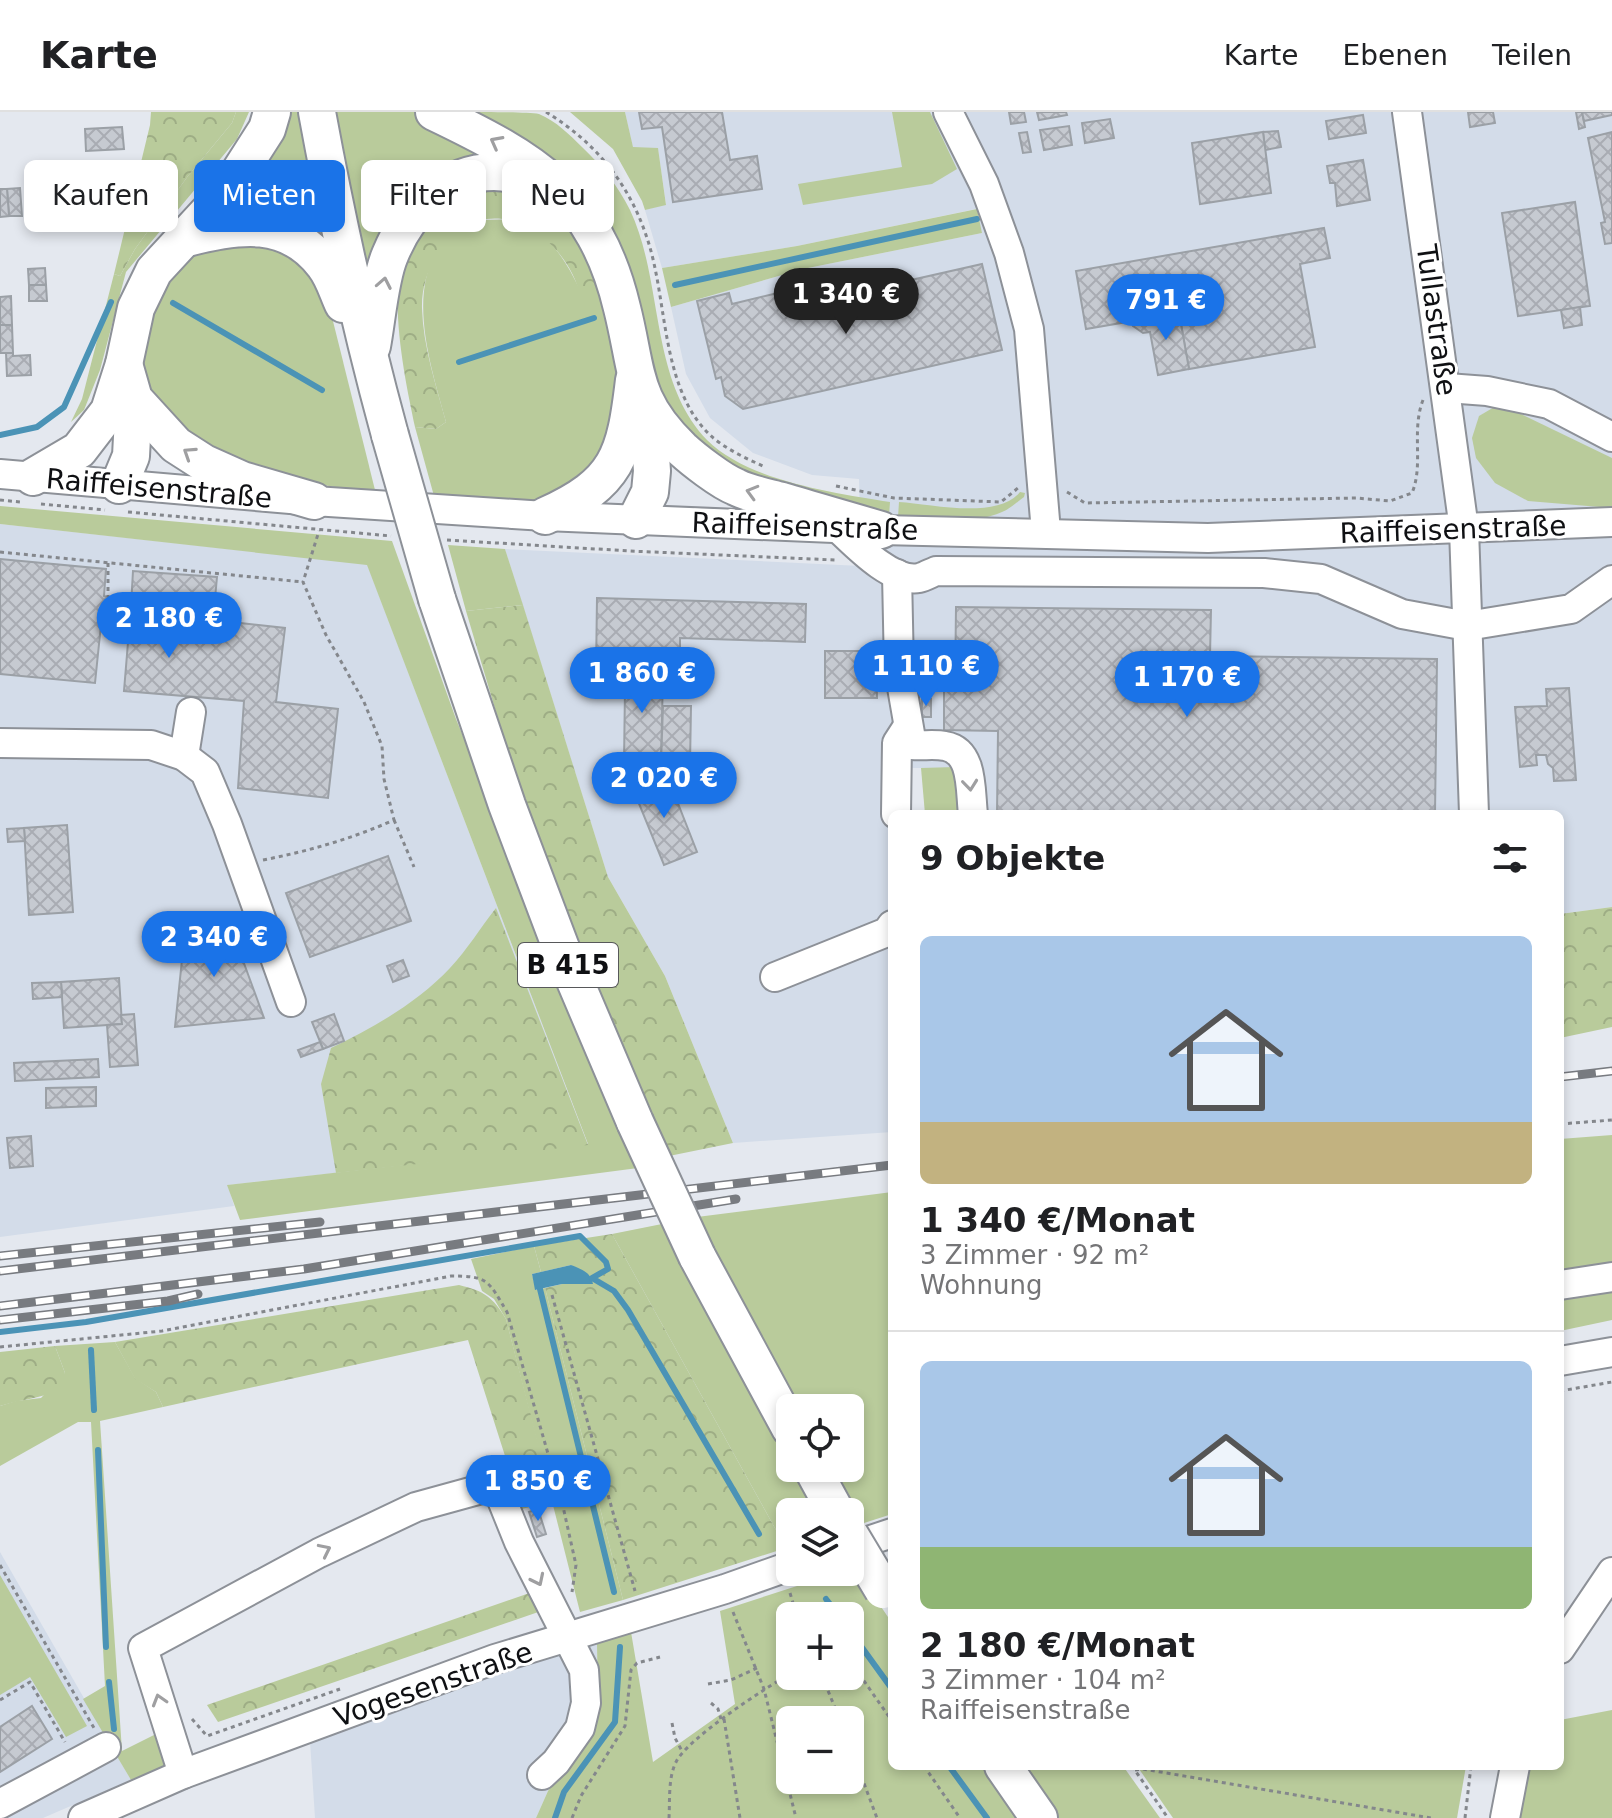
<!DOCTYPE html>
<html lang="de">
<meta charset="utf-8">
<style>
body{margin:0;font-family:"DejaVu Sans",sans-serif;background:#f2f2f2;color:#202124;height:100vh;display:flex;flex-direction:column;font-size:30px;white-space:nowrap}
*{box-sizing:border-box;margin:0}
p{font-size:26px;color:#757577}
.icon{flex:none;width:44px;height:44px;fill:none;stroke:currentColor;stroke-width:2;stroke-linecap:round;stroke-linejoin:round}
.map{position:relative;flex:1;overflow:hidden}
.details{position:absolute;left:888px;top:698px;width:676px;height:960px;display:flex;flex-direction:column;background:#fff;border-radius:12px;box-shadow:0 4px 12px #0003}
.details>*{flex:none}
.hud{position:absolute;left:24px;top:48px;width:744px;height:72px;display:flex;gap:16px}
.buttons{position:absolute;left:776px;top:1282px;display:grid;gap:16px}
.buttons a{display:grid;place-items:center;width:88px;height:88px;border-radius:12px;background:#fff;box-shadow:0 4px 12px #0003;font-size:40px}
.price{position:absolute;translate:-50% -68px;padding:0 18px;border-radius:28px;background:#1a73e8;color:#fff;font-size:26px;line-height:52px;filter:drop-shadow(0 2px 4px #0008)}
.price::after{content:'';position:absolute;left:50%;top:48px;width:24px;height:18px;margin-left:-12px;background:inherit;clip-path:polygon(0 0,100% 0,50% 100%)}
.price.selected{background:#222;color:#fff}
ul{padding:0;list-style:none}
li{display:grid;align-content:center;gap:16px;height:424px;padding:0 32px}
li+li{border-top:2px solid #e0e0e0}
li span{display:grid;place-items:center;height:248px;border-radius:12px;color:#555}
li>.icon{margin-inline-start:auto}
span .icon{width:144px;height:144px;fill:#fffc;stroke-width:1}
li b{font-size:34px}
h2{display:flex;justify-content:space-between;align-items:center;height:96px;padding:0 32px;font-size:34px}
.pill{padding:0 28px;border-radius:12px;background:#fff;box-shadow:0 4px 12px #0003;font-size:28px;line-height:72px}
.pill.selected{background:#1a73e8;color:#fff}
header{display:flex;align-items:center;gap:48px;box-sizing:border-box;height:112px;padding:0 40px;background:#fff;border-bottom:2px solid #e0e0e0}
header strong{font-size:38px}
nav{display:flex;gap:44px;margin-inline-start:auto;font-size:28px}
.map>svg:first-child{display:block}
.built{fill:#d3dce9}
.green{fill:#b9cb9b;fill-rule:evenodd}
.forest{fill:url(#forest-crowns)}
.water{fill:#4b93b6}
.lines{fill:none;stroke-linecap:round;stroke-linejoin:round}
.stream{stroke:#4b93b6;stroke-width:6}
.building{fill:url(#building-cross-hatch);stroke:#9ba0a6;stroke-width:2}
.minor-casing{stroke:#8d9198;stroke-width:32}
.major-casing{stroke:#8d9198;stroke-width:40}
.path{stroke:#84878c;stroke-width:3;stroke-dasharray:4 4;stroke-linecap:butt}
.minor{stroke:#fff;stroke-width:28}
.major{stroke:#fff;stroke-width:36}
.rail-casing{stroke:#787b80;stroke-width:9}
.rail{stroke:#fff;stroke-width:6;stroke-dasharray:18;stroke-linecap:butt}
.major-bridge-casing{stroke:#8d9198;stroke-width:40;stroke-linecap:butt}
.major-bridge{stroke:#fff;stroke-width:36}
.oneway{stroke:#9f9fa1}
.labels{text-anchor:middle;stroke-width:6;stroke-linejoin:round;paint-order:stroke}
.shield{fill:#fff;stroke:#57585a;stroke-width:2}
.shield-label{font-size:26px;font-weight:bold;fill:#0f1013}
.street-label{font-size:28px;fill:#0f1013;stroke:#fff}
</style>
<header>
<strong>Karte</strong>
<nav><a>Karte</a><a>Ebenen</a><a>Teilen</a></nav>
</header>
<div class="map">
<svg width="1612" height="1706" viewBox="0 0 1612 1706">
<defs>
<pattern id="forest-crowns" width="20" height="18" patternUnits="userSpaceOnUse" patternTransform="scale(2)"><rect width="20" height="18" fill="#b9cb9b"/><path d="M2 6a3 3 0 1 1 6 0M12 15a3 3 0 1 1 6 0" fill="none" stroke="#9ead85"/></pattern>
<pattern id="building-cross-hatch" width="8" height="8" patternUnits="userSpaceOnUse" patternTransform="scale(2)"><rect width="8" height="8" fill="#c6cad1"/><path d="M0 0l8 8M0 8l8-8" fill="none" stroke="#a9acb3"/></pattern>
</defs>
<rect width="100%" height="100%" fill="#e4e8ef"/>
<g class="built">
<path d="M625,0H1612V795L1560,802V702H965L955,656H903L892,702V1020L733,1031L665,864L608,765L505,437L861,454L859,367L812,363L753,341L710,306L686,262L671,195L803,157L982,121L976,97L797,134L662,156L645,98L666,92L658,37L633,36Z"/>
<path d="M0,412L367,452L588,1033L228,1073L234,1094L0,1125Z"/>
<path d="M0,1440L131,1668L43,1706H0Z"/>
<path d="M597,1532L598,1598L594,1617L548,1679L536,1706H315L310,1629L534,1548Z"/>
</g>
<g class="green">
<path d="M236,0H249L237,27L126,160L100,258L84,298L71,310L82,287L114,162L120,164L135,137L188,64L232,11Z"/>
<path d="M284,0H300L328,137L214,113Z"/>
<path d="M331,0H415L487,36L373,187Z"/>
<path d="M466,0C482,0 527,0 539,2C556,9 570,23 582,35C602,54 618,74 630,98C664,170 649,267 707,328C748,369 835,381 890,390L889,404L718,354L657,283L636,212Z"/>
<path d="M570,0H625L633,35L658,36L666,93L645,98L642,89L613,37Z"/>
<path d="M892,0H930L957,57L932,72L803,93L798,72L902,55Z"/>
<path d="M977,97L982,121L803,157L671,195L662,156L797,134Z"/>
<path d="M479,108C490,108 502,107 512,108C545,113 566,149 579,176L600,177C611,215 625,275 618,314C615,330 597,355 589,370L533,390L434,384L415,315L436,317L446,310C431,254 398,160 457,119C464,115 472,112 479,108Z"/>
<path d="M276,126L324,173L376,382L300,369L243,354L166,306L143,264L137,232L146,199L179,151L215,129Z"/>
<path d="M1496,294L1521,302L1612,346V396L1528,389L1495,371L1476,346L1472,326L1479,304Z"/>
<path d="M1020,380L1025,381L1024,385C1017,390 1010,397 1002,400C971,414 931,407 898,405L899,390C931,392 998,408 1020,380Z"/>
<path d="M0,394L392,429L456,607L638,1056L240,1108L227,1073L588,1032L367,453L0,412Z"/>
<path d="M448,433L505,437L523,493L466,499Z"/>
<path d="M955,655L965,702H925L921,656Z"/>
<path d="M1612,1023V1208L1560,1219V1027Z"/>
<path d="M892,1080V1402L864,1411L833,1356H850V1296H799L697,1105Z"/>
<path d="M662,1112L719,1224L790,1351V1356H793L817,1400H790V1435L786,1436L612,1122Z"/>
<path d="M534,1134L541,1160L532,1162L536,1178L545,1176L623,1488L580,1500L506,1207L494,1187L482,1179L471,1147Z"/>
<path d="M115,1230L135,1266L156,1280L163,1295L100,1309L122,1639L158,1621L169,1652L131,1668L83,1587L105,1574L91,1310H78L0,1354V1294L16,1289L41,1286L65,1261L55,1234Z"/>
<path d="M851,1450L892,1511V1654H988L1025,1706H536L548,1679L594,1617L598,1598L597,1532L631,1520L653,1650L735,1592L720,1499L797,1474L828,1460H850ZM790,1504H850V1564H790ZM790,1608H850V1668H790Z"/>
<path d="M0,1463L87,1614L66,1625L30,1565L0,1583Z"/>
<path d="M1612,1598V1706H1515L1529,1654H1560V1608Z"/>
<path d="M1016,1654H1123L1160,1706H1052Z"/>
<path d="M1137,1654H1466L1457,1706H1173Z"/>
</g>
<g class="forest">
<path d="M151,0H236L232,11L188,64L135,137L120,164L114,162L150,13Z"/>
<path d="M473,71C489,73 521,73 535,79C569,95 587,145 600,177L580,184C572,142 524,95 478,109C443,119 421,161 422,196C423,234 436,273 446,310L436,317L415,315C405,267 383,167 412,125C424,108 456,85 473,71Z"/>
<path d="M523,493L608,765L665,864L733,1031L669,1044L625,960L534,728L466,499Z"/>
<path d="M1612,795V915L1560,926V802Z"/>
<path d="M496,796L588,1033L336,1061L321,972L331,936C373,916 417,891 450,856C467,838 481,815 496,796Z"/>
<path d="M612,1122L786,1436L623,1488L545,1176L562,1172H592L571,1153L541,1160L534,1134Z"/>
<path d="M459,1173C484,1179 493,1185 506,1207L553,1389L522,1397L468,1228L163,1295L156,1280L135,1267L115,1230Z"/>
<path d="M55,1234L65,1261L61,1277C39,1287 22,1287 0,1294V1240Z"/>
<path d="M541,1477L547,1497L218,1610L207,1593Z"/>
</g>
<path class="water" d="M571,1153C581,1157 591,1160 593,1172H562L535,1178L532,1162Z"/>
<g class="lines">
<g class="stream">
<path d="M675,173L977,107"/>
<path d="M173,191L322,278"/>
<path d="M459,250L594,206"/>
<path d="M0,323L37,315L64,295L111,190"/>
<path d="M540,1177L614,1480"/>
<path d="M0,1220L86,1210L580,1124L606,1150L608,1157L592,1166L614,1179L628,1198L759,1422"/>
<path d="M91,1238L94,1298"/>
<path d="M98,1338L106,1535"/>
<path d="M826,1487L839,1504"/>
<path d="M850,1519L892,1577"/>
<path d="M109,1570L114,1617"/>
<path d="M949,1654L987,1706"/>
<path d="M555,1706L564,1680L615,1610L620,1535"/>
</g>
</g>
<g class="building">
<path d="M639,0H722L730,48L757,44L762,77L673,90L662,15L642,17Z"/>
<path d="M1009,0H1024L1026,10L1011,12Z"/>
<path d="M1037,0H1066L1067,3L1039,8Z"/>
<path d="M1468,0H1493L1495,11L1470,15Z"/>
<path d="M1576,0H1582L1585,15L1579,17Z"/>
<path d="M1582,0H1612V3L1584,9Z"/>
<path d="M1363,3L1366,21L1329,27L1326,9Z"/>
<path d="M1110,7L1114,26L1085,31L1082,11Z"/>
<path d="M1069,14L1072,33L1044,38L1040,18Z"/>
<path d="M122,15L124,37L86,39L85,17Z"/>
<path d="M1278,19L1281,35L1265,38L1263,20Z"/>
<path d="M1027,20L1031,40L1023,41L1019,21Z"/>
<path d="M1263,20L1271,81L1200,92L1192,31Z"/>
<path d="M1612,20V131L1605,132L1601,111L1605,110L1588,26Z"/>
<path d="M1363,48L1370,88L1337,94L1335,71H1330L1327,54Z"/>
<path d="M20,76L22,104H9L7,77Z"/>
<path d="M0,77H7L9,104L0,105Z"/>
<path d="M1575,90L1590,194L1518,204L1502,101Z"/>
<path d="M1324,116L1330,146L1300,152L1315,235L1189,257L1179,201L1086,217L1076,159Z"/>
<path d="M982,152L1002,238L743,297L725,284L721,265L716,267L697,189L729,181L732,192L807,174L815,198L844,191L858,180Z"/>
<path d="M45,156L46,173H29L28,157Z"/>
<path d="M29,173H46L47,189H29Z"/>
<path d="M11,184L12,213H0V185Z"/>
<path d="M1580,195L1582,213L1564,216L1561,198Z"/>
<path d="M1179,201L1189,257L1158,263L1150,220L1143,221L1133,214V209Z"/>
<path d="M0,213H12L13,241H0Z"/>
<path d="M6,241H13V244L30,243L31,263L7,264Z"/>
<path d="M0,447L106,457L104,484L112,486V492L131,494L133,459L217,465L213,508L285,516L276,590L338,597L328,686L238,676L244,589L124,579L130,506L102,503L95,571L0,562Z"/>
<path d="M597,486L806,492L805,530L680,526V561L596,559Z"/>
<path d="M956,495L1211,498L1210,544L1437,547L1435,702H997L998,619L944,618V579H955Z"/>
<path d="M825,539H876L877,586H825Z"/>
<path d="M613,560L663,561L661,651L624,650L625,576H613Z"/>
<path d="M1569,576L1576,668L1554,669L1553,656L1548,652L1546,643H1536L1537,653L1520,655L1515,595L1547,594L1546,577Z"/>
<rect x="922" y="587" width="9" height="18"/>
<path d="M663,594H691L690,652L661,651Z"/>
<path d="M648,665L651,673L668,666L697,740L664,753L631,672Z"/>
<path d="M67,713L73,800L29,803L24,716Z"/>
<path d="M24,716L25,729L8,730L7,717Z"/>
<path d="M388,744L411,809L310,845L286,781Z"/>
<path d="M227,805L264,906L175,915L185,819Z"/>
<path d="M403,848L409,864L393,870L387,854Z"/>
<path d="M119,866L122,912L64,916L61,870Z"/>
<path d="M61,870L62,885L33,887L32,871Z"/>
<path d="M134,902L138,953L110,955L107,913L122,912L121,903Z"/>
<path d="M334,902L344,929L323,937L312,910Z"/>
<path d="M320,930L323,937L301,945L298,938Z"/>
<path d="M98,947L99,965L15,969L14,951Z"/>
<path d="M96,975V994L46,996V976Z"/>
<path d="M31,1024L33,1054L10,1056L7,1026Z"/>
<path d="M538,1397L546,1422L537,1425L529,1400Z"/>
<path d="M32,1594L52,1627L0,1660V1615Z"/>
</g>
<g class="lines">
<g class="minor-casing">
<g id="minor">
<path d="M948,0L984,72L1009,141L1029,217L1046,420"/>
<path d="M1407,0L1464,417L1474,702"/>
<path d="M1447,276L1487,279L1549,292L1612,325"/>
<path d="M0,362L314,389L545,404L881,418L1208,426L1612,410"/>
<path d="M839,417C856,433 892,471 919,466C924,465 931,461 936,459L1264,461L1321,467L1402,502L1467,514L1571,497L1612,468"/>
<path d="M897,462L899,558L912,633C922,634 935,632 945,634C974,639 970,679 973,702"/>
<path d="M0,631L151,633L184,644L205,660L227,712L291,890"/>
<path d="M184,644L191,600"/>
<path d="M896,702L897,631L908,614"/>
<path d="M775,865L887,820L892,813"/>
<path d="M1560,1173L1612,1165"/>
<path d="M1560,1249L1612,1240"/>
<path d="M850,1435L892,1421"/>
<path d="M1560,1537L1612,1460"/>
<path d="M183,1662L143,1536L319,1441L416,1395L496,1373L519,1430L584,1558L586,1591L580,1616L556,1650L542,1663"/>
<path d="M0,1692L106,1635"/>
<path d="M83,1706L183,1662L495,1547L725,1477L790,1454"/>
<path d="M1505,1706L1515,1654"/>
</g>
</g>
<g class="major-casing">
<g id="major">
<path d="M317,0C337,109 361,217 390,323"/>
<path d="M434,0C532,47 595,82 622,196C638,259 631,288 682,337C694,348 721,369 736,375C750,382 767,385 782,389C815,399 848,408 881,418"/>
<path d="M187,126C238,113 288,105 324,153C333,164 337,179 343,192"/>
<path d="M372,234C377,208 380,166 390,143C408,99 444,60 494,60C510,60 528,66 543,69"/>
<path d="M124,252L134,287L176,333L204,351L242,368L314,389"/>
<path d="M33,365L79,338L109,299L124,252L136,196L154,159L226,81L267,17L272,0"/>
<path d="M119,373L131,344L134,287"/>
<path d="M545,404C618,371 625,344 634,268"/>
<path d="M636,408L650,380L652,359L648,299"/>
<path d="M437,487L507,693L561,836L635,1010"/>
<path d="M697,1144L790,1316"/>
<path d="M812,1356L836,1400"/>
<path d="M1003,1654L1039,1706"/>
</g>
</g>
<g class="path">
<path d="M546,0C595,30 629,71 647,126C668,187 660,275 710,323C724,336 745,346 763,354"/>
<path d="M836,374L894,386L1001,390L1018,376"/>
<path d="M1067,380L1085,391L1356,386L1390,389L1412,381C1424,352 1411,319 1423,288"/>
<path d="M0,388L21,390"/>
<path d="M41,392L105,398"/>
<path d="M128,400L391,424"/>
<path d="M447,428L630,439L835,448"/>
<path d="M0,440L303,470"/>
<path d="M108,451V485"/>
<path d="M394,708L414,755"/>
<path d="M263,748C309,739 351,727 394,708L384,667L382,634L364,590L326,523L303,470L319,419"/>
<path d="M1560,1012L1612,1008"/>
<path d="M552,1183L635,1479"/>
<path d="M0,1235L162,1219L451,1164C488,1164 488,1168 507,1200L562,1390L576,1453L572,1480"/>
<path d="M1560,1279L1612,1270"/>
<path d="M0,1453L94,1616"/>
<path d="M790,1481L797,1504"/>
<path d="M733,1500L764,1577L796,1706"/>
<path d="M850,1549L892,1609"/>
<path d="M822,1564L840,1608"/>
<path d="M708,1572L731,1568L757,1556"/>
<path d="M0,1588L30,1570L65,1630"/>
<path d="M711,1591L718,1597L721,1607"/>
<path d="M192,1607L207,1624L340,1577"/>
<path d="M724,1607L740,1706"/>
<path d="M672,1611L675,1626L682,1639"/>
<path d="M850,1634L877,1706"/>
<path d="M924,1654L960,1706"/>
<path d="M1132,1654L1168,1706"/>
<path d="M1135,1658L1143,1657L1431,1706"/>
<path d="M572,1706L581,1684L625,1614L631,1558L637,1551L660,1545"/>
<path d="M669,1706C670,1688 668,1666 676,1650C687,1627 765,1576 790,1562"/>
<path d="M1465,1706L1471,1654"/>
</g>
<use href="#minor" class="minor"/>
<use href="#major" class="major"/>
<g class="rail-casing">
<g id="rail">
<path d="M1560,965L1612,959"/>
<path d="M0,1144L320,1110"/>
<path d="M0,1159L892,1053"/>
<path d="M0,1194L304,1157L736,1087"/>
<path d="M0,1208L168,1189L198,1182"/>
</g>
</g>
<use href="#rail" class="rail"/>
<g class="major-bridge-casing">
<g id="major-bridge">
<path d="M390,323L437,487"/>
<path d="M635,1010L697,1144"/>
<path d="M850,1423L883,1478"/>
</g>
</g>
<use href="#major-bridge" class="major-bridge"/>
</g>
<defs><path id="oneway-chevron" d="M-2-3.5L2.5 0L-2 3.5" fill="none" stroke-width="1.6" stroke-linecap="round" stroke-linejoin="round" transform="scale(2)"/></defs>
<g class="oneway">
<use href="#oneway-chevron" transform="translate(496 30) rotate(-152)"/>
<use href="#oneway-chevron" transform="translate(384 171) rotate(-79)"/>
<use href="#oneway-chevron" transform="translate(189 341) rotate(-147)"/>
<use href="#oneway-chevron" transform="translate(752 380) rotate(-164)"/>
<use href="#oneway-chevron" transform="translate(970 673) rotate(84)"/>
<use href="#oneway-chevron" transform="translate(325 1438) rotate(-26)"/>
<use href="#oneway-chevron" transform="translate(538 1468) rotate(64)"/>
<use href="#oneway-chevron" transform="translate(159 1588) rotate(-107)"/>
</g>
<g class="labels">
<rect class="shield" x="518" y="831" width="100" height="44" rx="6"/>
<g class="shield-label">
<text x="568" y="862">B 415</text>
</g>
<g class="street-label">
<text transform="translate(1437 208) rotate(82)" y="10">Tullastraße</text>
<text transform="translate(159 376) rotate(5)" y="10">Raiffeisenstraße</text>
<text transform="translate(805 414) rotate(2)" y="10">Raiffeisenstraße</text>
<text transform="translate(1453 417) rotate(-2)" y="10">Raiffeisenstraße</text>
<text transform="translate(433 1572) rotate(-19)" y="10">Vogesenstraße</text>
</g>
</g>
</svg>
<div class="buttons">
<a><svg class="icon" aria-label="locate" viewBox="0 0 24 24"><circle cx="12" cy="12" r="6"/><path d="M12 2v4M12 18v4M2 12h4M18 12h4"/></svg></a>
<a><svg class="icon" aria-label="layers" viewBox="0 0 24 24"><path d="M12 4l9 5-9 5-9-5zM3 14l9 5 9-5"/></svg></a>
<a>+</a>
<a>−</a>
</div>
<b class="price selected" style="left:846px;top:224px">1 340 €</b>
<b class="price" style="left:1166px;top:230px">791 €</b>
<b class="price" style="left:169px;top:548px">2 180 €</b>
<b class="price" style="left:926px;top:596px">1 110 €</b>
<b class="price" style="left:642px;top:603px">1 860 €</b>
<b class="price" style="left:1187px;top:607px">1 170 €</b>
<b class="price" style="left:664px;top:708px">2 020 €</b>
<b class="price" style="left:214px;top:867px">2 340 €</b>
<b class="price" style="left:538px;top:1411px">1 850 €</b>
<div class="hud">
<a class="pill">Kaufen</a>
<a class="pill selected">Mieten</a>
<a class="pill">Filter</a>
<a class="pill">Neu</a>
</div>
<section class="details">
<h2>9 Objekte<svg class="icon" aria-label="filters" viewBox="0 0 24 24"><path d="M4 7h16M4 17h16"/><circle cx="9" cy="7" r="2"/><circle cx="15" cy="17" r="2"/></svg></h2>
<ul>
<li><span style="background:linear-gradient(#a9c7e8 75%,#c2b280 0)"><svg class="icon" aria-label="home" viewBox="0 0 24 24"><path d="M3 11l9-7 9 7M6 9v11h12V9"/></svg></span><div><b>1 340 €/Monat</b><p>3 Zimmer · 92 m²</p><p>Wohnung</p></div></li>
<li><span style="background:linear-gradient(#a9c7e8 75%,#8fb573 0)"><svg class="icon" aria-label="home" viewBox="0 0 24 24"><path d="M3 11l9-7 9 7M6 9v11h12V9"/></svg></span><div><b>2 180 €/Monat</b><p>3 Zimmer · 104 m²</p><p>Raiffeisenstraße</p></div></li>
</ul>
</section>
</div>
